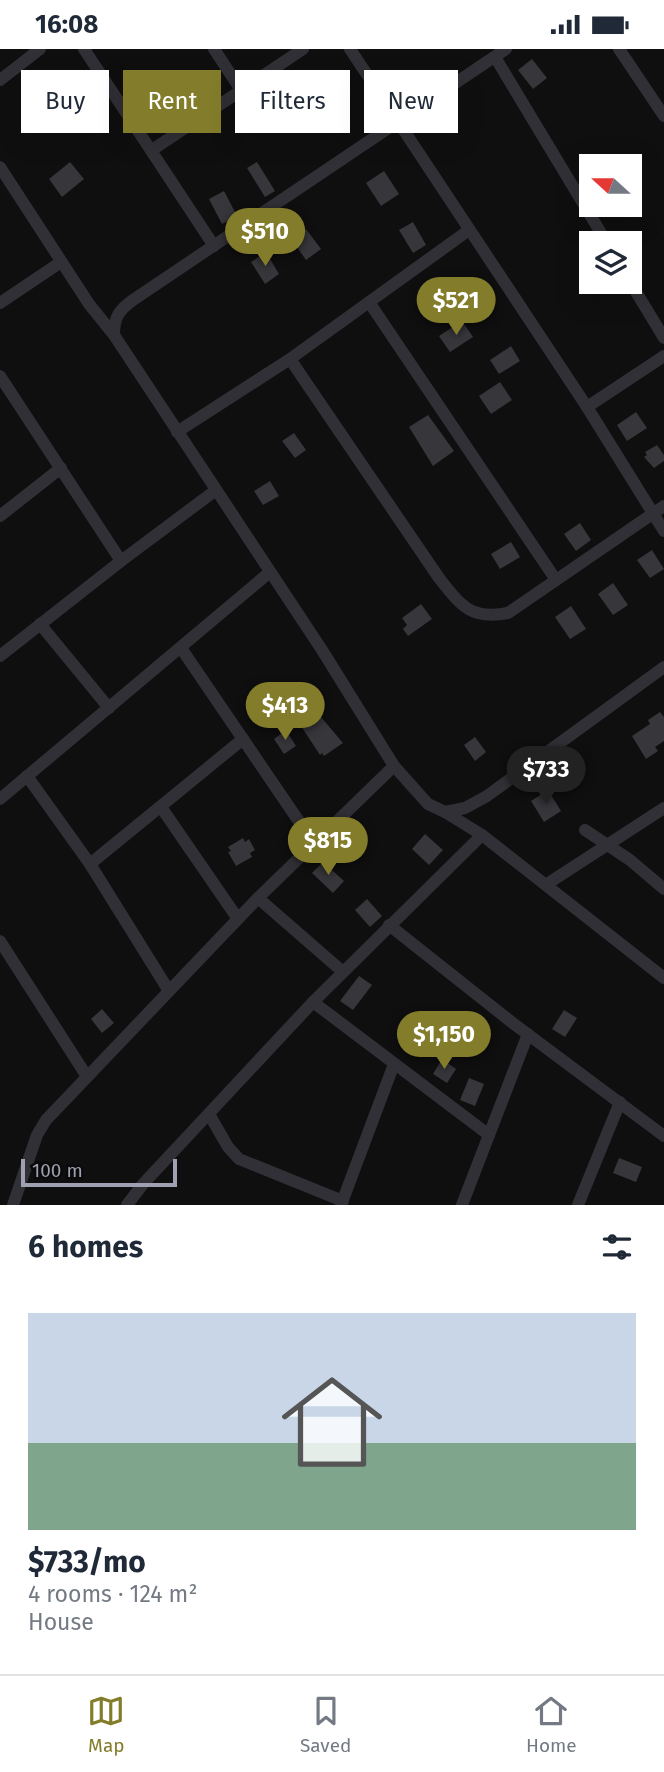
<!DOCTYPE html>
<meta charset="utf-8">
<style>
body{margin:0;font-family:"Fira Sans",sans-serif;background:#f6f6f7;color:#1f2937;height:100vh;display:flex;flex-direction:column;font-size:26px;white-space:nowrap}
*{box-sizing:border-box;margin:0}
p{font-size:23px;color:#747a83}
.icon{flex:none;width:38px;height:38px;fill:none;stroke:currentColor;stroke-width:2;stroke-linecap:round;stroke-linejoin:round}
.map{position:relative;height:1156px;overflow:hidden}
.side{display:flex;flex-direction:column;background:#fff;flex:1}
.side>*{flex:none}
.guide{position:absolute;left:21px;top:21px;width:623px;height:63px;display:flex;gap:14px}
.needle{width:46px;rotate:291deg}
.controls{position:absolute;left:579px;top:105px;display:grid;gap:14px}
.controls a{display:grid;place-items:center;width:63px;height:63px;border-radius:0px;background:#fff;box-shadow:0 7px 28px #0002;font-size:35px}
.scale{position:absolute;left:21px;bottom:18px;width:156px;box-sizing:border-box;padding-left:7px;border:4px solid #9fa1b2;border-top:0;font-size:19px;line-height:24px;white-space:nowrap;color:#9fa1b2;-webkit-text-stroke:5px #0a0a0b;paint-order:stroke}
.price{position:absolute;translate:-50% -60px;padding:0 16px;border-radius:24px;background:#837c2a;color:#fff;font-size:23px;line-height:46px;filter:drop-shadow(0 2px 4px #0008)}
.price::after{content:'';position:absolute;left:50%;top:42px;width:21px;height:16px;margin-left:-10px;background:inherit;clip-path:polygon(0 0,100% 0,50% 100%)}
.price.on{background:#222;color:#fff}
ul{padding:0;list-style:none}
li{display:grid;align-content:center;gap:14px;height:371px;padding:0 28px}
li+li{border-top:2px solid #e0e1e3}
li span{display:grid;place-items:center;height:217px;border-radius:0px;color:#555}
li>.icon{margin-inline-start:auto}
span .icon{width:126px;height:126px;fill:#fffc;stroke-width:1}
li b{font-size:30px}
h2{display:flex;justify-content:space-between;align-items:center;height:84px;padding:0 28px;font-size:30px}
.pill{padding:0 24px;border-radius:0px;background:#fff;box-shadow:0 7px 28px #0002;font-size:24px;line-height:63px}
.pill.on{background:#837c2a;color:#fff}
.status{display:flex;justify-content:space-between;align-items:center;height:49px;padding:0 35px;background:#fff;direction:ltr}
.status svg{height:19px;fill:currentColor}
.dock{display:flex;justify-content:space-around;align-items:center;height:98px;border-top:2px solid #e0e1e3;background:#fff;font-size:19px;color:#747a83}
.dock a{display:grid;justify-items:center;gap:4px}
.dock .on{color:#837c2a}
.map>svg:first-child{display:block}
.building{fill:#36363b}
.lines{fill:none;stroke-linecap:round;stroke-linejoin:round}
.minor{stroke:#303036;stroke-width:12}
</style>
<div class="status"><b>16:08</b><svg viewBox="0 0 49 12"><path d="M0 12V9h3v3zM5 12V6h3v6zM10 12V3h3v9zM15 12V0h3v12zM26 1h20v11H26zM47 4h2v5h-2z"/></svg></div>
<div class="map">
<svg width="664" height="1156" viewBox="0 0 664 1156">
<rect width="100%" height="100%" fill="#0f0f10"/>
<g class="building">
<path d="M532,10L547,29L533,40L518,21Z"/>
<path d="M70,113L84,130L62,148L49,130Z"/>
<path d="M257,113L275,142L265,148L247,119Z"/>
<path d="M384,122L399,145L381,157L366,134Z"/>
<path d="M224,142L237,167L222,175L209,150Z"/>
<path d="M413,173L426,196L413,204L399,181Z"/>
<path d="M306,180L321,200L306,211L292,191Z"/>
<path d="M266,203L279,225L265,235L251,213Z"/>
<path d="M462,272L473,288L450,303L439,287Z"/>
<path d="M511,297L520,312L499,325L490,311Z"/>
<path d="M500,333L512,351L491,365L479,347Z"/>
<path d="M636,363L647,379L627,392L617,376Z"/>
<path d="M428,366L454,402L433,417L409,378Z"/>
<path d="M294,384L306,401L295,409L282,392Z"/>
<path d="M657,396L664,406V412L654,419L644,408L647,406L645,403Z"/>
<path d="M270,432L279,447L263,456L254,442Z"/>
<path d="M580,474L591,491L576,502L564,485Z"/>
<path d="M511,493L520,508L500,520L491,505Z"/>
<path d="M652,501L664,520L650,529L637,511Z"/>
<path d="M613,534L628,556L613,566L598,545Z"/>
<path d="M421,555L432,570L408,587L403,580L407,576L402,569Z"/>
<path d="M571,557L586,580L570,590L555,568Z"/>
<path d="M315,661L343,694L324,707L322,704L320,706L299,674Z"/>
<path d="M660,663L664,668V692L655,698L658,702L646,710L632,687L650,675L648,671Z"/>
<path d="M286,681L296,697L284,705L274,690Z"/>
<path d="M475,688L486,703L475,712L464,696Z"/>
<path d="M548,741L561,762L544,773L531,752Z"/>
<path d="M425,785L443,801L429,816L412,800Z"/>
<path d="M243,789L245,793L249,790L255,801L250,804L252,808L236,817L228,803L231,802L228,798Z"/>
<path d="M323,813L344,832L333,844L312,824Z"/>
<path d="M367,850L382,867L370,878L355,861Z"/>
<path d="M359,927L372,936L353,961L340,952Z"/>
<path d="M102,960L114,974L102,984L91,970Z"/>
<path d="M564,961L577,969L565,988L552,980Z"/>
<path d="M442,1010L456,1020L447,1034L433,1025Z"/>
<path d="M469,1029L484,1035L475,1057L460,1051Z"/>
<path d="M619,1109L642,1118L636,1133L613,1124Z"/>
</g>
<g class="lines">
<g class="minor">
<path d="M84,0L214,197"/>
<path d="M214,0L241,41"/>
<path d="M350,0L587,358L664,482"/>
<path d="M506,0L133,251C119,261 114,268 114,286L322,601L394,717L428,755L445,763L465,759L487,747L664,618"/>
<path d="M619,0L664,67"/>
<path d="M495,8L607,194"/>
<path d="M0,31L40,0"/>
<path d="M152,101L303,0"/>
<path d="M0,118L89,255L114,286"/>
<path d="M630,233L664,289"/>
<path d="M369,253L556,531"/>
<path d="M0,254L61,213"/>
<path d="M290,310L439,529C461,557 471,571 508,564L664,457"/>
<path d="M0,327L121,512"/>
<path d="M587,358L664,307"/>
<path d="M177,383L290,310L469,181"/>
<path d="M0,467L61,419"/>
<path d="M40,575L109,659"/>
<path d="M181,599L313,793"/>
<path d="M0,607L121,512L216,441"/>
<path d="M27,727L90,815L169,942"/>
<path d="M0,750L270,523"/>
<path d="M161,758L238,870"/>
<path d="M445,763L482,786L664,929"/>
<path d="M585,781L630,811L664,840"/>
<path d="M90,815L243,690"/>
<path d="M547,835L664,759"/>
<path d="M258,849L343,923"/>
<path d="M389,876L514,975L664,1087"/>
<path d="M0,892L86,1026"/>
<path d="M313,953L489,1086"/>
<path d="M209,1065L228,1098L239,1110L343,1152"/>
<path d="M13,1156L37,1086L46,1071L258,849L394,717"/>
<path d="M127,1156L143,1135L313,953L482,786"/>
<path d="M341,1156L394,1015"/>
<path d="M462,1156L528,985"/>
<path d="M578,1156L620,1053"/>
</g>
</g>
</svg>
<div class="controls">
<a><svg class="needle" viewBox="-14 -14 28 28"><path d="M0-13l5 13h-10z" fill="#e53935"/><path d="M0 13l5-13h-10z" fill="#747a83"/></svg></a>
<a><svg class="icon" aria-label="layers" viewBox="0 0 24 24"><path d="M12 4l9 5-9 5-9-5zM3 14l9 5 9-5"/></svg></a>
</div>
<div class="scale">100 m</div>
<b class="price" style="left:265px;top:219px">$510</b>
<b class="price" style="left:456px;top:288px">$521</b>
<b class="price" style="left:285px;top:693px">$413</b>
<b class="price on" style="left:546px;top:757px">$733</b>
<b class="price" style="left:328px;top:828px">$815</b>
<b class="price" style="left:444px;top:1022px">$1,150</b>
<div class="guide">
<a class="pill">Buy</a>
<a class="pill on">Rent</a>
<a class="pill">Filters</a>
<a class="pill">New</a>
</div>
</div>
<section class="side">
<h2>6 homes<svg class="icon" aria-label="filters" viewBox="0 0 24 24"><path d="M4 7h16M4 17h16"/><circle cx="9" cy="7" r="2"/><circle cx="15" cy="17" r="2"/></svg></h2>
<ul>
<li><span style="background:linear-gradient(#c9d6e8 60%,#7fa58c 0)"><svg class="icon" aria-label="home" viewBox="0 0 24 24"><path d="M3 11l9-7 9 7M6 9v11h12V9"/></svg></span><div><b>$733/mo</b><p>4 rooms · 124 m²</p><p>House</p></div></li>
</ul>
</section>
<nav class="dock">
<a class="on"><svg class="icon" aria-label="map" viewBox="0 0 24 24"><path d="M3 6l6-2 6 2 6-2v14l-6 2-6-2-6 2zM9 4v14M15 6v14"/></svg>Map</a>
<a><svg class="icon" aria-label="saved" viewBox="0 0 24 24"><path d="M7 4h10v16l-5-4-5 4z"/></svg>Saved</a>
<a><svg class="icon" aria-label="home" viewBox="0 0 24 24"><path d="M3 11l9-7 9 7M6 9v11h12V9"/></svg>Home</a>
</nav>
